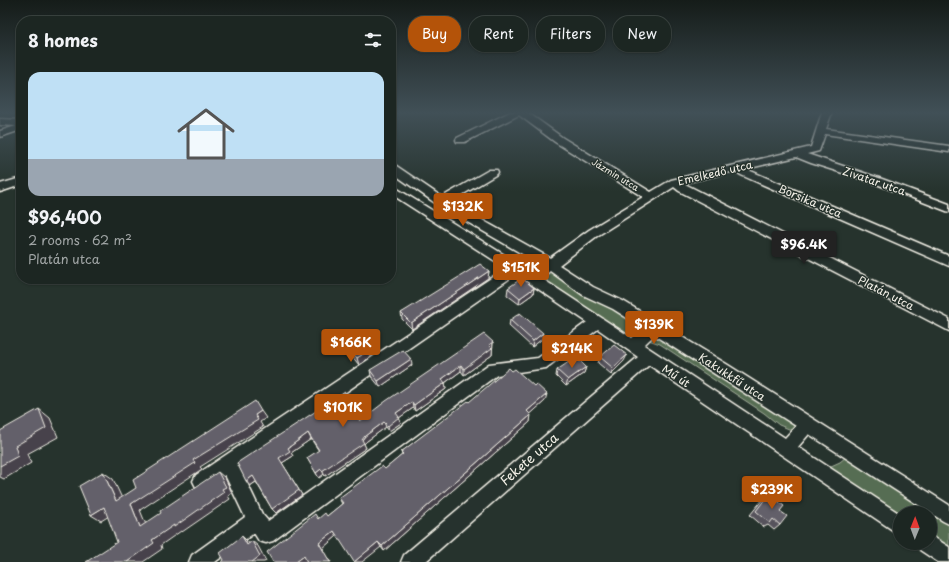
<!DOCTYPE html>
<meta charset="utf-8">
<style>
body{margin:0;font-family:"Playpen Sans",sans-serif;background:#252e2a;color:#f1f3f6;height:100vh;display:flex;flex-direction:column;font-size:15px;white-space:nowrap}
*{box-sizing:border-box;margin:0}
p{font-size:13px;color:#a0a5a5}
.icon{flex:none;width:22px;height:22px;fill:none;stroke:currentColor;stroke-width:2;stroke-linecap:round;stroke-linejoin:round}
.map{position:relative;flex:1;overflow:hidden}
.panel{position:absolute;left:16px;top:16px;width:380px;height:268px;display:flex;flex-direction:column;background:#1c2622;border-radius:16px;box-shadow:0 1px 3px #0004,0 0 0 1px #3a4340}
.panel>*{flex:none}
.hud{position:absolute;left:408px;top:16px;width:380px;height:36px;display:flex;gap:8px}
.needle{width:26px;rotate:1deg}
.controls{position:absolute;left:893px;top:506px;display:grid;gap:8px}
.controls a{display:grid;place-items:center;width:44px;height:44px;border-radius:50%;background:#1c2622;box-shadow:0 1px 3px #0004,0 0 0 1px #3a4340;font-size:20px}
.price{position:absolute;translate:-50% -34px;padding:0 9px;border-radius:4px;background:#b45309;color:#fff;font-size:13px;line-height:26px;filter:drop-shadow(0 1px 2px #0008)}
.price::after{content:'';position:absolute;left:50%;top:24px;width:12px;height:9px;margin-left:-6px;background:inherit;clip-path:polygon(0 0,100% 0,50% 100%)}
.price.active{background:#222;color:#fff}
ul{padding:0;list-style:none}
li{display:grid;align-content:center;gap:8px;height:212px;padding:0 12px}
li+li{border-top:1px solid #3a4340}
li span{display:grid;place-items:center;height:124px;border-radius:12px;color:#555}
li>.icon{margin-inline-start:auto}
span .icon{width:72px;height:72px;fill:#fffc;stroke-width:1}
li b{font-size:17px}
h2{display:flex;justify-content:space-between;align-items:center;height:48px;padding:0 12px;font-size:17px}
.chip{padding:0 14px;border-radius:16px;background:#1c2622;box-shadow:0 1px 3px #0004,0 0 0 1px #3a4340;font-size:14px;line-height:36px}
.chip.active{background:#b45309;color:#fff}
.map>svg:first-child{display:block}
.green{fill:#566d52;stroke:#a5af9d}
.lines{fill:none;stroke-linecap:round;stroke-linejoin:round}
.minor-casing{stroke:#f4f1e8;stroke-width:3}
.minor{fill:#26332d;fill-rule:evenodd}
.wall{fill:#56535c;stroke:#f4f1e8}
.shaded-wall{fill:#46434b;stroke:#f4f1e8}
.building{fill:#64606b;stroke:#f4f1e8}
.labels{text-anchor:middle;stroke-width:3;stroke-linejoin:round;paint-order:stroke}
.far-street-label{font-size:9px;fill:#f4f1e8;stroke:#26332d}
.street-label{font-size:11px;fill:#f4f1e8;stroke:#26332d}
.near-street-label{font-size:13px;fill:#f4f1e8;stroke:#26332d}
</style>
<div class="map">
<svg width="949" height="562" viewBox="0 0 949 562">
<rect width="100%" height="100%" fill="#26332d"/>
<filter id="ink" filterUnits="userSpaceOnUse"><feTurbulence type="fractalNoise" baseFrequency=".025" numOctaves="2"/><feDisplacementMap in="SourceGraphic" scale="8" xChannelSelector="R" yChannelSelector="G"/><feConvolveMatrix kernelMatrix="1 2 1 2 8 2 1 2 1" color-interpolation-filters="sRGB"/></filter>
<g filter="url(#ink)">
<g class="green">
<path d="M549,264L800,421L794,431L779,425L764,413L660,344L643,338L628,343L532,278Z"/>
<path d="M846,457L949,515V558L930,543V513H900V525L820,471L840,462Z"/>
</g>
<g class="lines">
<g class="minor-casing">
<g id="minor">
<path d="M510,112H527L563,138L651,192L671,180L811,147L822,112H832L826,129L949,146V152L825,134L819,151L807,154L882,179L949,204V212L874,183L811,163L796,157L746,169L949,256V266L741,175L735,171L683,183L949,319V331L679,191L674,187L597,236L559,265L593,287L623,301L728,365L949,505V524L943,521L809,434L798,447L900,514V534L894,531L649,365L425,562H401L404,555L638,357L598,329L546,368L497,375L273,541L266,543L259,541L254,533L215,562H189L192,555L245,517L225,475L202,490L196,487L193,481L196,475L506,268L391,194V185L532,272L541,265L438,205L391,172V164L395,165L442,197L489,170H497L498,172L497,174L450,202L550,258L589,230L643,197L555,142L519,115L465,142H457L456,140L457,138ZM550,271L583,295L613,309L643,328L632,338L541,278ZM516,274L587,322L538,358L489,364L268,521L262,514L239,466ZM654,335L796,426L785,438L644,345Z"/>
<path d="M0,119L21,120V130L0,137V131L16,126L0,125Z"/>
<path d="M21,178V185L0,192V184Z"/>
<path d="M930,535L949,547V562H938L920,550L918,543H930Z"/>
</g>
</g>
<use href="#minor" class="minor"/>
</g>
<g class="wall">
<path d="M489,271L488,278L412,329L402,319L401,313Z"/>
<path d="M508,288H534L533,294L519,304L507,295Z"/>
<path d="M510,320L542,339L532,347L509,326Z"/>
<path d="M493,342L492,355L464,375L461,371L445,383L446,389L415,411L413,408L399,418L401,423L389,431L386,427L367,441L364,444L366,448L325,476L324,474L319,478L307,458L319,451L311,439L291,453L293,456L282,463L302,495L276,513L272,509L256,482L250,486L237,463L355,408L351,411L360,421Z"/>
<path d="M374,347L376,353L359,365L351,355L349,349Z"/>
<path d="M600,357L624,361L611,374L598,363Z"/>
<path d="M412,365L380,387L371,376L370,370Z"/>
<path d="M586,367L584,373L566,386L556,376L557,370Z"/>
<path d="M545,401L530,414V422L384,551L381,547L337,536L307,561L318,518L327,516L342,504L339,498L385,469L402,455L401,452L469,402Z"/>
<path d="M769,494L780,511V525L774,530L768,525L764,527L750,515L763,499Z"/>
</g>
<g class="shaded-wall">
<path d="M489,271L488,278L412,329L411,323Z"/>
<path d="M534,288L533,294L519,304L520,298Z"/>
<path d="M543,333L542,339L532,347L533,341Z"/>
<path d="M493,342L492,355L464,375V369L489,345Z"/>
<path d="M374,347L376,353L359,365L357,358Z"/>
<path d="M627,355L624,361L611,374L613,368Z"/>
<path d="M411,359L412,365L380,387L378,381Z"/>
<path d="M461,365V371L442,385V379Z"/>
<path d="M586,367L584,373L566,386L568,380Z"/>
<path d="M445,383L446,389L415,411L414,405Z"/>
<path d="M547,394L545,401L526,418L527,411Z"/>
<path d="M353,402L355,408L350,412L348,406Z"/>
<path d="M412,402L413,408L399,418L401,423L389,431L388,426L396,413Z"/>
<path d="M39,409L50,418L58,437L27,454L31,463L4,479L0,477V466L15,446Z"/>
<path d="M261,411L266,418L260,422L263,427L200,467L202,469L140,510L149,532L140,527L131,504L255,415Z"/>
<path d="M531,415L530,422L384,551L382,546Z"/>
<path d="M384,422L386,427L367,441L364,444L366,448L325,476L322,471L362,440L365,436Z"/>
<path d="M308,433L311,439L291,453L293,456L282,463L302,495L276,513L272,509L279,458L288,448Z"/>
<path d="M321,469L324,474L319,478L316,473Z"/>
<path d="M103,472L113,479L126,507L116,501Z"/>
<path d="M218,472L225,478L232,493L228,496L230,499L182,532L181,531L161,545L162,549L143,562H127L152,540L222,489Z"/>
<path d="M253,476L257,481L250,486L246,481Z"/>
<path d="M104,507L114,513L101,521L91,515Z"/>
<path d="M334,531L337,536L323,548L331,562H330L319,543Z"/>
<path d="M242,536L248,542L253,550L247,545Z"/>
<path d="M252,541L258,546L266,561L264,562H252Z"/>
<path d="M378,542L381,547L362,562H354Z"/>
<path d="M304,556L308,560L306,562H296Z"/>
</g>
<g class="building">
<path d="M480,264L489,271L411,323L401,313Z"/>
<path d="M522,278L534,288L520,298L508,288Z"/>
<path d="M520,313L543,333L533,341L510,320Z"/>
<path d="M484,334L493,342L489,345L492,348L464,369L461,365L442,379L445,383L414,405L412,402L396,413L399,417L388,426L384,422L365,436L362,440L364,443L322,471L321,469L316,473L307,458L319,450L308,433L288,448L290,451L279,458L299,490L272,509L253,476L246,481L237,463L345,392L353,402L348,406L360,421L386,401Z"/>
<path d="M367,338L374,347L357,358L349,349Z"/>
<path d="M614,345L627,355L613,368L600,357Z"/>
<path d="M403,350L411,359L378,381L370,370Z"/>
<path d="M576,357L586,367L568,380L557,370Z"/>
<path d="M509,368L512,371L515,369L534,386L536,384L547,394L527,411L531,415L382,546L378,542L354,562L334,531L319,543L330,562H307L304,556L296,562H273L267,552L315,514L318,519L325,513L327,516L343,503L339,498L382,466L385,469L403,454L401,452L468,401L469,402Z"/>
<path d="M255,401L261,411L255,415L258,420L193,460L195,463L131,504L140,527L161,513L160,511L218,472L226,487L222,489L224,492L174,527V525L152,540L154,543L127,562H86L117,542L104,507L91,515L79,486L103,472L116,501L136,488L133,480Z"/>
<path d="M39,409L46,428L15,446L18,456L0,466V431Z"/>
<path d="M769,494L784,506L780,511L787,516L780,525L773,519L770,523L756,511Z"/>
<path d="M242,536L247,545L252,541L260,556L252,562H221L224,560L220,553Z"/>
</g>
</g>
<linearGradient id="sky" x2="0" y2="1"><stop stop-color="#151c19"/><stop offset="0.59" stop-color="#415057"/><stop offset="1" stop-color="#415057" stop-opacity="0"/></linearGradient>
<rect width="949" height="191" fill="url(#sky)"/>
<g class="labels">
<g class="far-street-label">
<text transform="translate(615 175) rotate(31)" y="3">Jázmin utca</text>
</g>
<g class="street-label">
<text transform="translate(715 173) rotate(-13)" y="4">Emelkedő utca</text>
<text transform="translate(874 181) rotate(19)" y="4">Zivatar utca</text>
<text transform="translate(810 201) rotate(23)" y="4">Borsika utca</text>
<text transform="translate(886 293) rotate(27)" y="4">Platán utca</text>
<text transform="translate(676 376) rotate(34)" y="4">Mű út</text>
<text transform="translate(732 377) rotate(33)" y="4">Kakukkfű utca</text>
</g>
<g class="near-street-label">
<text transform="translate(529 459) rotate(-41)" y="5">Fekete utca</text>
</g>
</g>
</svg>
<div class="controls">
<a><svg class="needle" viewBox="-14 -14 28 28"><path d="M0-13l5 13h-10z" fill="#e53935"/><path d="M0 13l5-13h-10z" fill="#a0a5a5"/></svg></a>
</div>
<b class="price" style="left:463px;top:227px">$132K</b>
<b class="price active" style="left:804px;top:265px">$96.4K</b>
<b class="price" style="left:521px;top:288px">$151K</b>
<b class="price" style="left:654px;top:345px">$139K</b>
<b class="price" style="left:351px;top:363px">$166K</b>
<b class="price" style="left:572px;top:369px">$214K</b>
<b class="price" style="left:343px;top:428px">$101K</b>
<b class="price" style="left:772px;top:510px">$239K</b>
<div class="hud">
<a class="chip active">Buy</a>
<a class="chip">Rent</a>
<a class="chip">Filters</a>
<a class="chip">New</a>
</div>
<section class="panel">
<h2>8 homes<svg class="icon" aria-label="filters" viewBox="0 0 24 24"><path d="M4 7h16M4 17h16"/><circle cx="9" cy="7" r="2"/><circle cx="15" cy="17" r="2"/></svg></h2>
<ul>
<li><span style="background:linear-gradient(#bfe0f5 70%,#9aa5b1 0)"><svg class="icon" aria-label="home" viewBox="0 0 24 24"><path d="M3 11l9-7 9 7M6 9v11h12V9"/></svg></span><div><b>$96,400</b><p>2 rooms · 62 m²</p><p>Platán utca</p></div></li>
</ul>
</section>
</div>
